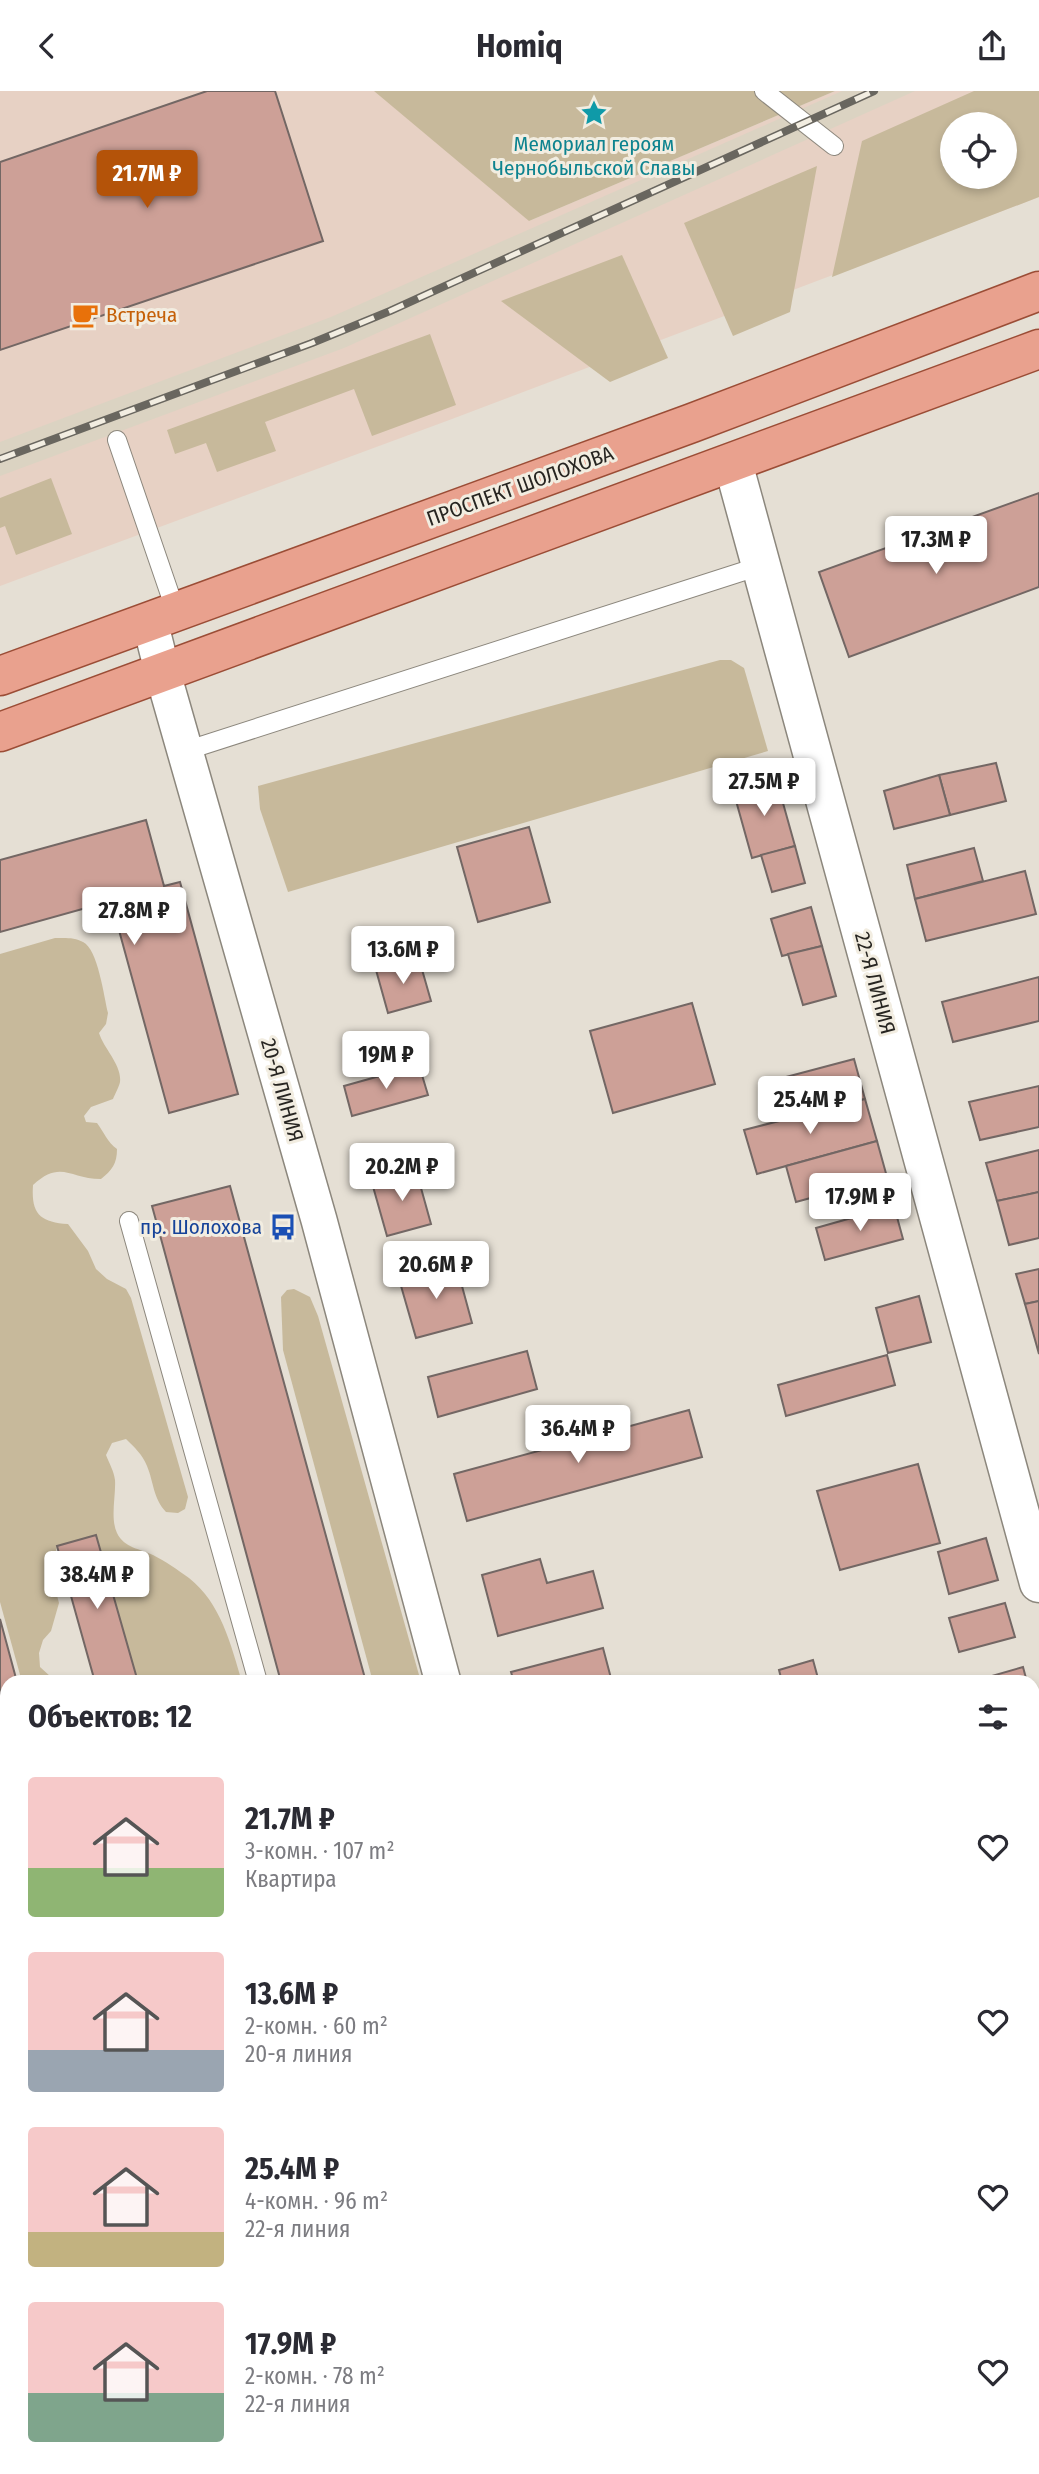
<!DOCTYPE html>
<html lang="ru">
<meta charset="utf-8">
<style>
body{margin:0;font-family:"Fira Sans Condensed",sans-serif;background:#f7f7f7;color:#2b2b33;height:100vh;display:flex;flex-direction:column;font-size:26px;white-space:nowrap}
*{box-sizing:border-box;margin:0}
p{font-size:23px;color:#7c7c81}
.icon{flex:none;width:38px;height:38px;fill:none;stroke:currentColor;stroke-width:2;stroke-linecap:round;stroke-linejoin:round}
.map{position:relative;flex:1;overflow:hidden}
.side{position:absolute;left:0px;top:1584px;width:1040px;height:800px;display:flex;flex-direction:column;background:#fff;border-radius:21px 21px 0 0;box-shadow:0 4px 10px #0003}
.side>*{flex:none}
.fabs{position:absolute;left:940px;top:21px;display:grid;gap:14px}
.fabs a{display:grid;place-items:center;width:77px;height:77px;border-radius:50%;background:#fff;box-shadow:0 4px 10px #0003;font-size:35px}
.price{position:absolute;translate:-50% -60px;padding:0 16px;border-radius:7px;background:#fff;color:#222;font-size:23px;line-height:46px;filter:drop-shadow(0 2px 4px #0008)}
.price::after{content:'';position:absolute;left:50%;top:42px;width:21px;height:16px;margin-left:-10px;background:inherit;clip-path:polygon(0 0,100% 0,50% 100%)}
.price.current{background:#b45309;color:#fff}
ul{padding:0;list-style:none}
li{display:flex;align-items:center;gap:21px;height:175px;padding:0 28px}
li span{display:grid;place-items:center;flex:none;width:196px;height:140px;border-radius:7px;color:#555}
li>.icon{margin-inline-start:auto}
span .icon{width:84px;height:84px;fill:#fffc;stroke-width:1}
li b{font-size:30px}
h2{display:flex;justify-content:space-between;align-items:center;height:84px;padding:0 28px;font-size:30px}
header{display:flex;justify-content:space-between;align-items:center;height:91px;padding:0 28px;background:#fff;font-size:32px;font-weight:700}
.map>svg:first-child{display:block}
.commercial{fill:#e7d1c4;fill-rule:evenodd}
.built{fill:#dbd3c2}
.green{fill:#c7b99b;fill-rule:evenodd}
.building{fill:#cda097;stroke:#736764;stroke-width:2}
.lines{fill:none;stroke-linecap:round;stroke-linejoin:round}
.service-casing{stroke:#8c877d;stroke-width:20}
.minor-casing{stroke:#8c877d;stroke-width:38}
.tertiary-casing{stroke:#8c877d;stroke-width:41}
.primary-casing{stroke:#9b4d36;stroke-width:41}
.service{stroke:#fff;stroke-width:18}
.minor{stroke:#fff;stroke-width:35}
.tertiary{stroke:#fff;stroke-width:38}
.primary{stroke:#e9a18e;stroke-width:38}
.rail-casing{stroke:#69665f;stroke-width:8}
.rail{stroke:#f2ede1;stroke-width:5;stroke-dasharray:16;stroke-linecap:butt}
.labels{text-anchor:middle;stroke-width:6;stroke-linejoin:round;paint-order:stroke}
.culture-label{font-size:21px;fill:#0d838f;stroke:#f2ede1}
.food-label{font-size:21px;fill:#c56008;stroke:#f2ede1;text-anchor:start}
.street-label{font-size:21px;fill:#272521;stroke:#f2ede1}
.transit-label{font-size:21px;fill:#164399;stroke:#f2ede1;text-anchor:end}
</style>
<header><svg class="icon" aria-label="back" viewBox="0 0 24 24"><path d="M15 5l-7 7 7 7"/></svg>Homiq<svg class="icon" aria-label="share" viewBox="0 0 24 24"><path d="M12 15V3M7 8l5-5 5 5M5 13v7h14v-7"/></svg></header>
<div class="map">
<svg width="1039" height="2383" viewBox="0 0 1039 2383">
<rect width="100%" height="100%" fill="#e5dfd4"/>
<path class="commercial" d="M0,0H471L529,130L835,0H1039V106L452,328L0,495ZM952,33H1004V86H952Z"/>
<g class="built">
<path d="M842,0H915L344,257L0,385V351L331,226Z"/>
<path d="M1039,1779V2383H735L733,2377L1032,2376V1781Z"/>
</g>
<g class="green">
<path d="M374,0H835L529,130Z"/>
<path d="M974,0H1039V106L832,186L862,50ZM952,33H1004V86H952Z"/>
<path d="M817,75L790,221L733,245L684,132Z"/>
<path d="M622,164L668,267L610,291L501,210Z"/>
<path d="M430,243L456,314L372,345L354,298L265,331L276,360L217,381L206,352L175,363L167,339Z"/>
<path d="M51,387L72,443L16,464L5,435L0,437V407Z"/>
<path d="M720,569H731L744,577L768,660L288,801L260,718L258,695Z"/>
<path d="M55,847C64,847 75,846 83,851C98,858 104,906 108,922L106,933L99,942C104,958 122,974 120,991C119,996 115,1003 113,1008L91,1016L84,1025L86,1031L97,1032C104,1041 107,1051 117,1058C117,1073 112,1079 101,1088C70,1088 61,1068 33,1094C31,1123 40,1131 68,1133L88,1160L96,1178L107,1188L126,1198L131,1207L188,1406L185,1418L178,1422L166,1421C153,1407 154,1392 147,1375C142,1363 135,1357 126,1348L112,1352L106,1364C109,1372 114,1380 115,1389C116,1405 110,1427 117,1442C124,1457 141,1458 153,1464C165,1470 178,1479 189,1487C221,1512 231,1554 242,1591H138L96,1444L57,1455L51,1482L59,1512L51,1540L43,1549L39,1562L40,1576L51,1586L63,1591H22L0,1511V863Z"/>
<path d="M294,1198L310,1206L318,1225L421,1591H373L283,1259L281,1206L287,1199Z"/>
<path d="M0,1846L7,1872V1974L0,1973Z"/>
<path d="M1033,2252H1039V2352L1033,2354Z"/>
</g>
<g class="building">
<path d="M207,0H275L323,150L0,259V71Z"/>
<path d="M1039,402V496L849,566L819,481Z"/>
<path d="M996,672L1006,710L950,724L939,684Z"/>
<path d="M939,684L950,724L894,738L884,700Z"/>
<path d="M776,687L795,755L752,767L733,699Z"/>
<path d="M146,729L164,795L180,791L238,1003L169,1022L111,810L0,841V769Z"/>
<path d="M529,736L550,811L478,831L457,756Z"/>
<path d="M795,755L805,792L772,801L761,764Z"/>
<path d="M974,757L983,790L915,808L907,774Z"/>
<path d="M1025,780L1036,823L926,850L915,808Z"/>
<path d="M811,816L822,855L782,865L771,828Z"/>
<path d="M822,855L836,905L803,914L788,863Z"/>
<path d="M419,868L431,910L388,922L376,879Z"/>
<path d="M1039,886V930L953,951L942,911Z"/>
<path d="M692,912L715,993L613,1022L590,940Z"/>
<path d="M854,968L865,1008L782,1030L771,990Z"/>
<path d="M419,974L428,1004L352,1025L344,995Z"/>
<path d="M1039,995V1036L980,1049L969,1011Z"/>
<path d="M865,1008L877,1050L757,1083L744,1039Z"/>
<path d="M877,1050L887,1086L796,1111L786,1075Z"/>
<path d="M1039,1059V1101L997,1110L986,1072Z"/>
<path d="M416,1079L431,1133L387,1145L372,1092Z"/>
<path d="M230,1095L366,1591H281L163,1155L152,1115Z"/>
<path d="M1039,1101V1147L1009,1154L997,1110Z"/>
<path d="M894,1115L903,1148L825,1169L816,1137Z"/>
<path d="M456,1173L472,1232L416,1247L399,1188Z"/>
<path d="M1039,1178V1210L1025,1213L1016,1183Z"/>
<path d="M919,1205L931,1251L888,1262L876,1217Z"/>
<path d="M1039,1210V1263L1025,1213Z"/>
<path d="M527,1260L537,1298L438,1326L428,1286Z"/>
<path d="M887,1264L895,1294L786,1325L778,1294Z"/>
<path d="M689,1319L702,1366L467,1430L454,1383Z"/>
<path d="M918,1373L940,1452L840,1479L817,1400Z"/>
<path d="M96,1444L138,1591H95L57,1455Z"/>
<path d="M986,1447L998,1489L949,1503L938,1461Z"/>
<path d="M540,1468L547,1492L593,1480L603,1517L498,1545L482,1484Z"/>
<path d="M1005,1512L1015,1546L959,1561L949,1527Z"/>
<path d="M0,1528L17,1591H7V1864L0,1839Z"/>
<path d="M603,1557L612,1591H514L511,1581Z"/>
<path d="M813,1569L819,1591H782L779,1579Z"/>
<path d="M1023,1576L1027,1591H971Z"/>
<path d="M1032,1781L1039,1804V1878L1032,1880Z"/>
<path d="M1039,2032V2194L1032,2196V2034Z"/>
<path d="M1039,2352V2383H985L983,2376H1032V2354Z"/>
<path d="M115,2376H195L197,2383H116Z"/>
<path d="M466,2376H546L548,2383H467Z"/>
</g>
<g class="lines">
<g class="service-casing">
<g id="service">
<path d="M764,0L834,55"/>
<path d="M117,349L176,521"/>
<path d="M185,660L760,475"/>
<path d="M129,1130L258,1591"/>
<path d="M266,2376L268,2383"/>
<path d="M413,2376L414,2383"/>
</g>
</g>
<g class="minor-casing">
<g id="minor">
<path d="M150,531L163,583L319,1129L443,1591"/>
<path d="M1032,1690L1039,1688"/>
<path d="M0,2001L7,1999"/>
<path d="M0,2218L7,2242"/>
<path d="M45,2376L47,2383"/>
<path d="M655,2376L657,2383"/>
</g>
</g>
<g class="tertiary-casing">
<path id="tertiary" d="M733,372L1039,1492"/>
</g>
<g class="primary-casing">
<g id="primary">
<path d="M0,585L692,332L1039,200"/>
<path d="M0,641L1039,258"/>
</g>
</g>
<use href="#service" class="service"/>
<use href="#minor" class="minor"/>
<use href="#tertiary" class="tertiary"/>
<use href="#primary" class="primary"/>
<g class="rail-casing">
<path id="rail" d="M0,368L312,252L390,220L874,0"/>
</g>
<use href="#rail" class="rail"/>
</g>
<defs>
<g id="sight-bare" transform="scale(2.1)"><path d="M0-6L1.8-2.2L6-1.7L2.9 1.2L3.7 5.4L0 3.3L-3.7 5.4L-2.9 1.2L-6-1.7L-1.8-2.2Z" fill="#0f9aa8" stroke="#f2ede1" stroke-width="2.5" paint-order="stroke"/></g>
<g id="cafe-bare" transform="scale(2.1)"><path d="M-5.5-4.5H6V0H3Q3 3.5 0 3.5H-2.5Q-5.5 3.5-5.5 0ZM3-3.2v2h1.7v-2ZM-6 4.5H4V6H-6Z" fill="#e8710a" stroke="#f2ede1" stroke-width="2.5" paint-order="stroke"/></g>
<g id="bus-bare" transform="scale(2.1)"><path d="M-5-6H5V4H4V6H2V4H-2V6H-4V4H-5ZM-3.5-4V0h7V-4ZM-3.5 1.2v1.5H-2V1.2ZM2 1.2v1.5H3.5V1.2Z" fill="#1a4fb4" stroke="#f2ede1" stroke-width="2.5" paint-order="stroke"/></g>
</defs>
<g fill-rule="evenodd">
<use href="#sight-bare" x="594" y="22"/>
<use href="#cafe-bare" x="85" y="224"/>
<use href="#bus-bare" x="283" y="1136"/>
</g>
<g class="labels">
<g class="culture-label">
<text x="594" y="60">Мемориал героям<tspan x="594" dy="24">Чернобыльской Славы</tspan></text>
</g>
<g class="food-label">
<text x="106" y="231">Встреча</text>
</g>
<g class="street-label">
<text transform="translate(520 395) rotate(-20)" y="7">ПРОСПЕКТ ШОЛОХОВА</text>
<text transform="translate(875 892) rotate(75)" y="7">22-Я ЛИНИЯ</text>
<text transform="translate(282 999) rotate(74)" y="7">20-Я ЛИНИЯ</text>
</g>
<g class="transit-label">
<text x="262" y="1143">пр. Шолохова</text>
</g>
</g>
</svg>
<div class="fabs">
<a><svg class="icon" aria-label="locate" viewBox="0 0 24 24"><circle cx="12" cy="12" r="6"/><path d="M12 2v4M12 18v4M2 12h4M18 12h4"/></svg></a>
</div>
<b class="price current" style="left:147px;top:119px">21.7M ₽</b>
<b class="price" style="left:936px;top:485px">17.3M ₽</b>
<b class="price" style="left:764px;top:727px">27.5M ₽</b>
<b class="price" style="left:134px;top:856px">27.8M ₽</b>
<b class="price" style="left:403px;top:895px">13.6M ₽</b>
<b class="price" style="left:386px;top:1000px">19M ₽</b>
<b class="price" style="left:810px;top:1045px">25.4M ₽</b>
<b class="price" style="left:402px;top:1112px">20.2M ₽</b>
<b class="price" style="left:860px;top:1142px">17.9M ₽</b>
<b class="price" style="left:436px;top:1210px">20.6M ₽</b>
<b class="price" style="left:578px;top:1374px">36.4M ₽</b>
<b class="price" style="left:97px;top:1520px">38.4M ₽</b>
<section class="side">
<h2>Объектов: 12<svg class="icon" aria-label="filters" viewBox="0 0 24 24"><path d="M4 7h16M4 17h16"/><circle cx="9" cy="7" r="2"/><circle cx="15" cy="17" r="2"/></svg></h2>
<ul>
<li><span style="background:linear-gradient(#f6c9c9 65%,#8fb573 0)"><svg class="icon" aria-label="home" viewBox="0 0 24 24"><path d="M3 11l9-7 9 7M6 9v11h12V9"/></svg></span><div><b>21.7M ₽</b><p>3-комн. · 107 m²</p><p>Квартира</p></div><svg class="icon" aria-label="heart" viewBox="0 0 24 24"><path d="M12 20l-8-8c-3-5 5-10 8-4 3-6 11-1 8 4z"/></svg></li>
<li><span style="background:linear-gradient(#f6c9c9 70%,#9aa5b1 0)"><svg class="icon" aria-label="home" viewBox="0 0 24 24"><path d="M3 11l9-7 9 7M6 9v11h12V9"/></svg></span><div><b>13.6M ₽</b><p>2-комн. · 60 m²</p><p>20-я линия</p></div><svg class="icon" aria-label="heart" viewBox="0 0 24 24"><path d="M12 20l-8-8c-3-5 5-10 8-4 3-6 11-1 8 4z"/></svg></li>
<li><span style="background:linear-gradient(#f6c9c9 75%,#c2b280 0)"><svg class="icon" aria-label="home" viewBox="0 0 24 24"><path d="M3 11l9-7 9 7M6 9v11h12V9"/></svg></span><div><b>25.4M ₽</b><p>4-комн. · 96 m²</p><p>22-я линия</p></div><svg class="icon" aria-label="heart" viewBox="0 0 24 24"><path d="M12 20l-8-8c-3-5 5-10 8-4 3-6 11-1 8 4z"/></svg></li>
<li><span style="background:linear-gradient(#f6c9c9 65%,#7fa58c 0)"><svg class="icon" aria-label="home" viewBox="0 0 24 24"><path d="M3 11l9-7 9 7M6 9v11h12V9"/></svg></span><div><b>17.9M ₽</b><p>2-комн. · 78 m²</p><p>22-я линия</p></div><svg class="icon" aria-label="heart" viewBox="0 0 24 24"><path d="M12 20l-8-8c-3-5 5-10 8-4 3-6 11-1 8 4z"/></svg></li>
</ul>
</section>
</div>
